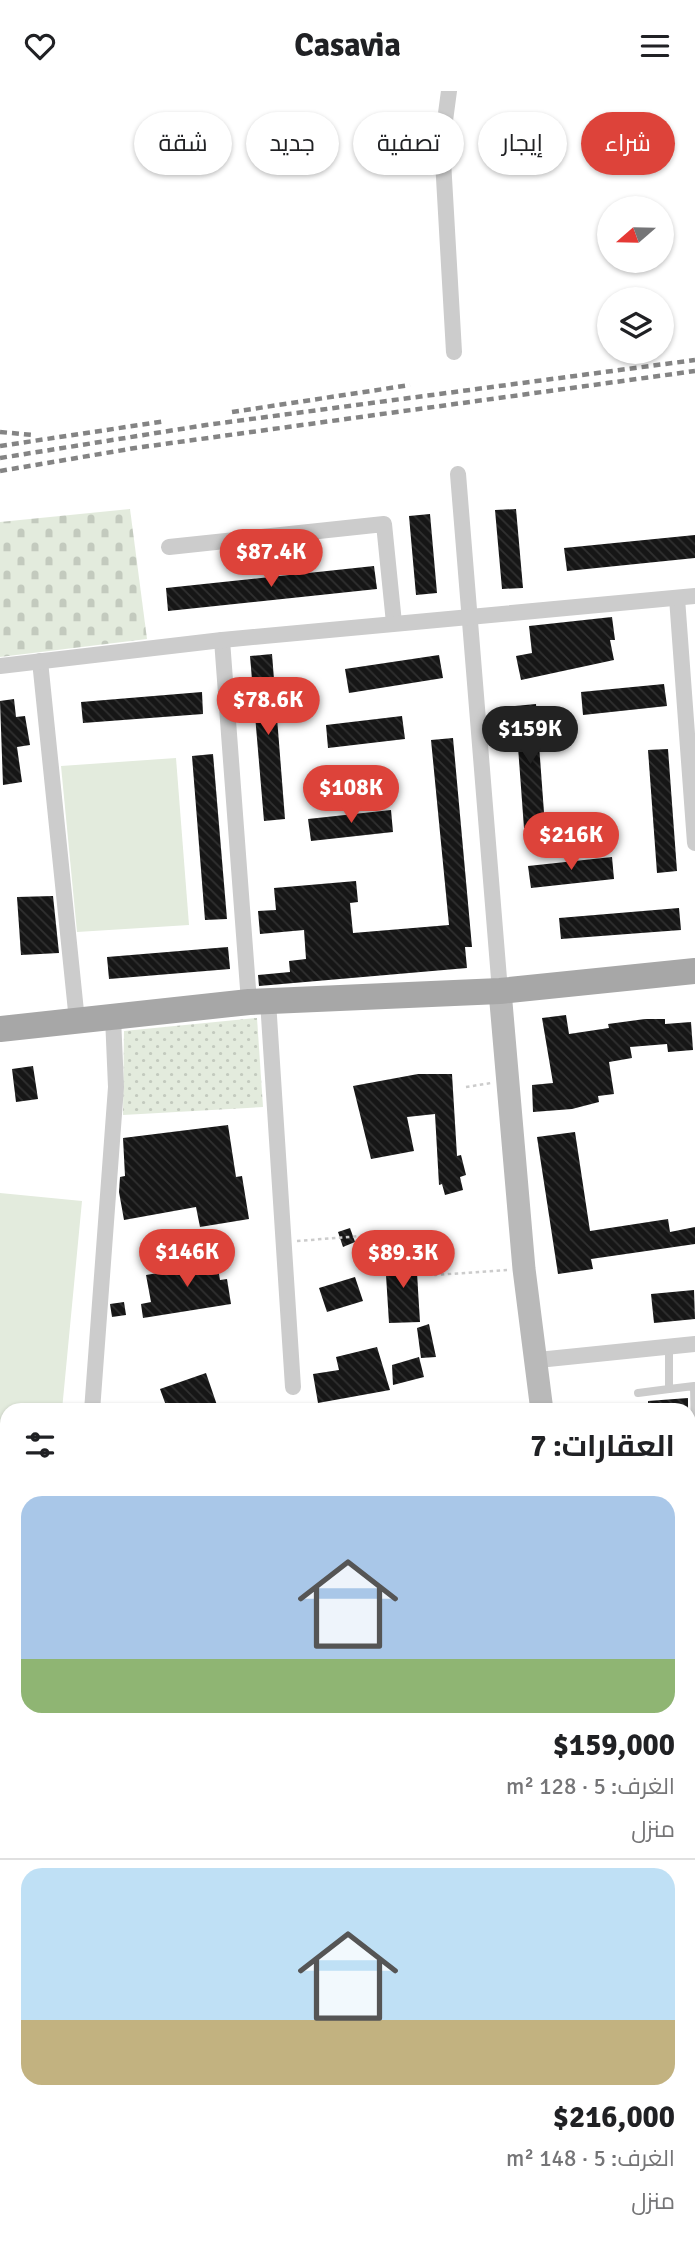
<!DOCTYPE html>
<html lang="ar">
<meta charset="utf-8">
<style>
body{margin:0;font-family:Signika,Cairo,sans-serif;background:#f6f6f6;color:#202124;direction:rtl;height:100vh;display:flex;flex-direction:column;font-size:26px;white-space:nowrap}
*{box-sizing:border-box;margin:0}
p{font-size:23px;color:#757577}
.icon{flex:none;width:38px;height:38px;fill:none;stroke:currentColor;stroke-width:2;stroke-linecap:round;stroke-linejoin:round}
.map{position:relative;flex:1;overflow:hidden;direction:ltr}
.drawer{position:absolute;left:0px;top:1312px;width:696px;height:842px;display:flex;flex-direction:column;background:#fff;border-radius:21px 21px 0 0;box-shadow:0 2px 5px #0004;direction:rtl}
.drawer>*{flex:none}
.banner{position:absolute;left:21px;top:21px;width:654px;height:63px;direction:rtl;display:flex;gap:14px}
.needle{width:46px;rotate:250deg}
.fabs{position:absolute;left:597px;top:105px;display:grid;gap:14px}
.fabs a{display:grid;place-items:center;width:77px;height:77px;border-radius:50%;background:#fff;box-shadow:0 2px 5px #0004;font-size:35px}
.price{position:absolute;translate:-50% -60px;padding:0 16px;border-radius:24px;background:#dd433a;color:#fff;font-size:23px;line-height:46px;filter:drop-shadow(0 2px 4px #0008)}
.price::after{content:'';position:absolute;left:50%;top:42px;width:21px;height:16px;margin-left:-10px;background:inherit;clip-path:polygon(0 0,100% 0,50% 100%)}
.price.current{background:#222;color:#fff}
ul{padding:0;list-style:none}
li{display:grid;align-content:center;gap:14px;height:371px;padding:0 21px}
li+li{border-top:2px solid #e0e0e0}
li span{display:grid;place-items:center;height:217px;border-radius:21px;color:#555}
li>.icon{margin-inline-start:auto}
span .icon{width:126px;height:126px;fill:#fffc;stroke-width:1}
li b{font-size:30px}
h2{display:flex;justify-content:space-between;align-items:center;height:84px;padding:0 21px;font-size:30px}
.chip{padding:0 24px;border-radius:32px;background:#fff;box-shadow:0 2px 5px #0004;font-size:24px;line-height:63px}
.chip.current{background:#dd433a;color:#fff}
header{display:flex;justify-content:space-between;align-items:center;height:91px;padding:0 21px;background:#fff;font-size:32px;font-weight:700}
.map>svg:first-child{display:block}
.grass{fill:#e3ebdd}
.cemetery{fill:url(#cemetery-stones)}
.garden{fill:url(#garden-dots)}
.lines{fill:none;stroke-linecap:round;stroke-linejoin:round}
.stream{stroke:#cadaea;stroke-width:4.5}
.building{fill:url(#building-back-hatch)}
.path{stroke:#ccc;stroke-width:2.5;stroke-dasharray:3.5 3.5;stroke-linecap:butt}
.service{stroke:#ccc;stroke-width:8}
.minor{stroke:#ccc;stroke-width:16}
.secondary{stroke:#b9b9b9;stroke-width:23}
.primary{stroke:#a7a7a7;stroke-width:26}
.trunk{stroke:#9e9e9e;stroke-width:28}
.rail{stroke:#848484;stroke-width:4.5;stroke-dasharray:7 5;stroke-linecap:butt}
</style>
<header><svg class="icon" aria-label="menu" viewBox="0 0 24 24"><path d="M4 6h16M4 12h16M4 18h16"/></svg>Casavia<svg class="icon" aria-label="heart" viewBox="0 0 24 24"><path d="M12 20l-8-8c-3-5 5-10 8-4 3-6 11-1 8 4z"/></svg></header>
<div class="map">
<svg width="695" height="2153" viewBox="0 0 695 2153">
<defs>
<pattern id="cemetery-stones" width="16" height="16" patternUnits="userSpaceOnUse" patternTransform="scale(1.75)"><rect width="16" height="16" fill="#e3ebdd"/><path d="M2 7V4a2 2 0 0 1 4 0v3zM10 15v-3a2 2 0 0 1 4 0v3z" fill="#c3cabe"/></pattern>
<pattern id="garden-dots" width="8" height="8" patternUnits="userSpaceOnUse" patternTransform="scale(1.75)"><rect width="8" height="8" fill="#e3ebdd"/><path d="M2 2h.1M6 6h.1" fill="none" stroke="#c3cabe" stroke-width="1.8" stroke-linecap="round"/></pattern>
<pattern id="building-back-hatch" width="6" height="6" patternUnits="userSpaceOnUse" patternTransform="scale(1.75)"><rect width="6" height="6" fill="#161616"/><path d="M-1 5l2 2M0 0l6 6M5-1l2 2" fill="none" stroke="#303030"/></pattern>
</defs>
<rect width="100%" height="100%" fill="#fff"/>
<g class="grass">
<path d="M176,667L189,834L77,841L61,675Z"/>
<path d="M0,1102L82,1110L62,1319L7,1320V1512L0,1510Z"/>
</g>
<path class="cemetery" d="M130,418L147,548L0,566V431Z"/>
<path class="garden" d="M257,927L263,1016L123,1024L124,940Z"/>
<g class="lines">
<g class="stream">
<path d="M690,2001L695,1999"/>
<path d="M289,2153L304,2147"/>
</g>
</g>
<g class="building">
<path d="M516,418L523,497L502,498L495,419Z"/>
<path d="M430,423L437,502L416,504L409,425Z"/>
<path d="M695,444V467L567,480L564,457Z"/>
<path d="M374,475L377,498L168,520L166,497Z"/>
<path d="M612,526L615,549H610L614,569L521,589L516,565L532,562L529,535Z"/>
<path d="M272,563L285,728L264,730L250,565Z"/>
<path d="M439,564L443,587L349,602L345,578Z"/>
<path d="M664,593L667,615L583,624L581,601Z"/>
<path d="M202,601L203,623L83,632L81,611Z"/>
<path d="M14,608L16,626L25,625L30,654L17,656L22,691L3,694L0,610Z"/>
<path d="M536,613L545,735L524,737L515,615Z"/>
<path d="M402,625L405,648L328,657L326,634Z"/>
<path d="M453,647L472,856H465L467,877L259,895L258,884L290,881L289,870L306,868L304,839L260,843L258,820L276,819L274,797L356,790L358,811L350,812L353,842L449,834L431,649Z"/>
<path d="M668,658L677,780L657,782L648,659Z"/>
<path d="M213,663L227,828L205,829L192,665Z"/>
<path d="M391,719L393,741L311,750L308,728Z"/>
<path d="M612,766L614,788L531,797L528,775Z"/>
<path d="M53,805L59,862L21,864L17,806Z"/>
<path d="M679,817L681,839L561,848L559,827Z"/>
<path d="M228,856L230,878L109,888L107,866Z"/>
<path d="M566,924L569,943L609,937L608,933L645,928H665V933L691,931L693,959L668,961L667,953L630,956L632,967L609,971L614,1003L598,1005L599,1011L572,1018L533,1021L532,994L553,992L542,927Z"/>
<path d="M33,975L38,1008L16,1011L12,978Z"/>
<path d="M418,983H452L457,1065L461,1064L466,1084L460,1086L463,1099L445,1104L442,1093L439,1094L435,1023L407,1026L414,1060L371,1068L353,995Z"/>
<path d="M228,1034L236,1086L242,1085L249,1128L200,1136L196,1116L124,1129L119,1101L120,1086L125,1085L123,1047Z"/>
<path d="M575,1041L590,1140L668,1128L670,1141L695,1136V1153L591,1168L593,1178L558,1183L537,1046Z"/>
<path d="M350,1137L355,1151L343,1156L338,1141Z"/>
<path d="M216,1165L220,1189L227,1188L231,1213L143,1227L141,1213L151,1211L146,1184L188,1177L187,1170Z"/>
<path d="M416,1166L420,1231L389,1232L385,1168Z"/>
<path d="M355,1186L363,1210L327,1221L319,1197Z"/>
<path d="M694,1199L695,1228L654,1232L651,1203Z"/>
<path d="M124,1211L126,1224L112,1226L110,1213Z"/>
<path d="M429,1233L436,1266L421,1267L417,1237Z"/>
<path d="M377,1256L390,1299L318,1312L313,1283L339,1279L336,1266Z"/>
<path d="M419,1266L424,1286L393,1294L392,1274Z"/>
<path d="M206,1282L219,1320H168L160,1298Z"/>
<path d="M688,1307V1320H648V1310Z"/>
</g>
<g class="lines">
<g class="path">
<path d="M466,996L491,992"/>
<path d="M297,1150L399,1142L424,1145L434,1162L435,1184L507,1179"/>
</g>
<g class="service">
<path d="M669,1298L694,1295L695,1342"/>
<path d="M638,1302L669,1298V1256"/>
</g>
<g class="minor">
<path d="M449,0L442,52L454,261"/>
<path d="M458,383L500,900"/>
<path d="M169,456L384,433L394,532"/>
<path d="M677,507L695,752"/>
<path d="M222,549L249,911"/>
<path d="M40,570L77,930"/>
<path d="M0,575L222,549L695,505"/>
<path d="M268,910L293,1296"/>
<path d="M538,1269L695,1253"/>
<path d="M92,1320L116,996L113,926"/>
</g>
<g class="secondary">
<path d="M500,900L524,1178L542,1320"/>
<path d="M623,2147L624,2153"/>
</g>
<path class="primary" d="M0,938L249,911L500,900L695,880"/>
<g class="trunk">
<path d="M690,1444L695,1442"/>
<path d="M0,1636L7,1637"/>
<path d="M0,1677L7,1679"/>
<path d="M690,1718H695"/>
<path d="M690,1738L695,1739"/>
<path d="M690,1861L695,1858"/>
</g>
<g class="rail">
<path d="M232,321L410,294"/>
<path d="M0,341L33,344"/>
<path d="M0,355L166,330"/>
<path d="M0,367L206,334L695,269"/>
<path d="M0,380L135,357L695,280"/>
</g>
</g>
</svg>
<div class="fabs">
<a><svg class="needle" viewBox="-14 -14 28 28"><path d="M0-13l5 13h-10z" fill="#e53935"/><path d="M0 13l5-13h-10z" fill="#757577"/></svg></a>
<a><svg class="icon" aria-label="layers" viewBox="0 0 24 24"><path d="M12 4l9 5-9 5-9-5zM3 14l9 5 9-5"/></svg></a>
</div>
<b class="price" style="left:271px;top:498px">$87.4K</b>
<b class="price" style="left:268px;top:646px">$78.6K</b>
<b class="price current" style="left:530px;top:675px">$159K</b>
<b class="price" style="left:351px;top:734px">$108K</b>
<b class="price" style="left:571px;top:781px">$216K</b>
<b class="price" style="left:187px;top:1198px">$146K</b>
<b class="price" style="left:403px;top:1199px">$89.3K</b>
<div class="banner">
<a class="chip current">شراء</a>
<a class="chip">إيجار</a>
<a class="chip">تصفية</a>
<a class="chip">جديد</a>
<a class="chip">شقة</a>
</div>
<section class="drawer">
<h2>العقارات: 7<svg class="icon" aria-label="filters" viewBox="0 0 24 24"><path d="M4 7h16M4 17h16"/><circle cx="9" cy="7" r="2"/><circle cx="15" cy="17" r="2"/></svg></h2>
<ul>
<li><span style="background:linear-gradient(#a9c7e8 75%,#8fb573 0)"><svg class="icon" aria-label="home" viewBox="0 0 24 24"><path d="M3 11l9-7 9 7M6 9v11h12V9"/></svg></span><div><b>$159,000</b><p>الغرف: 5 · 128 m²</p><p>منزل</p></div></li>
<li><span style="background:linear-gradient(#bfe0f5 70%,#c2b280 0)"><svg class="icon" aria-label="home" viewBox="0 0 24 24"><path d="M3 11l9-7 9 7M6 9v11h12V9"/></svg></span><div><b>$216,000</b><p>الغرف: 5 · 148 m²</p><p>منزل</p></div></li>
</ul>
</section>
</div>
